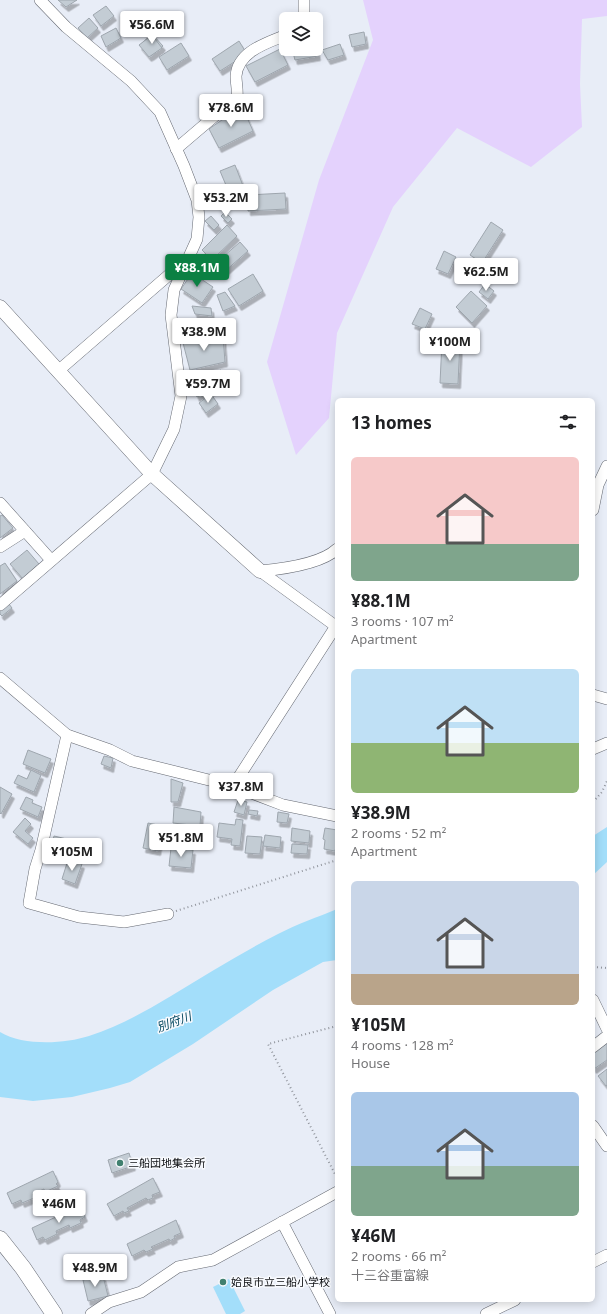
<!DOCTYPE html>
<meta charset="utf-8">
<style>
body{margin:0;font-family:"Noto Sans","Noto Sans JP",sans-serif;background:#f6f6f6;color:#202124;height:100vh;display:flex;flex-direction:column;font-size:15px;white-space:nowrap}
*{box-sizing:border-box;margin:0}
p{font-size:13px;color:#757577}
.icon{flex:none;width:22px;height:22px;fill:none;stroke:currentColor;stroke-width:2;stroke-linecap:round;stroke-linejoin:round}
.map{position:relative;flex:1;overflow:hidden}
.sheet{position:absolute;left:335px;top:398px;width:260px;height:904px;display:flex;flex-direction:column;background:#fff;border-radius:6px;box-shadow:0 2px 10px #0003}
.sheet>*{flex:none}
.tools{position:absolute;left:279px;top:12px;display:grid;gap:8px}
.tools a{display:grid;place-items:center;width:44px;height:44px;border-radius:6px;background:#fff;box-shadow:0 2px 10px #0003;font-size:20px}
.price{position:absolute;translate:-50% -34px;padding:0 9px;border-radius:4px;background:#fff;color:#222;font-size:13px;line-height:26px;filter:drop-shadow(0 1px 2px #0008)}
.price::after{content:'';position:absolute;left:50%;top:24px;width:12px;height:9px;margin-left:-6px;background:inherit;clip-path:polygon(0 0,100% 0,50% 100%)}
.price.current{background:#0b8043;color:#fff}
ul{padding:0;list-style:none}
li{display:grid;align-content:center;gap:8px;height:212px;padding:0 16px}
li span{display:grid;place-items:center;height:124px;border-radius:6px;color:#555}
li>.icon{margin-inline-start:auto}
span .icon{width:72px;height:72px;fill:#fffc;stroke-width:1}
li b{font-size:17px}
h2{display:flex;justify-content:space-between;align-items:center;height:48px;padding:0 16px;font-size:17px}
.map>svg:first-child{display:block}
.green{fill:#e4d2fd}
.water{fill:#a3defa}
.building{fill:#c3ccd4;stroke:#9ea6ae;filter:url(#shadow)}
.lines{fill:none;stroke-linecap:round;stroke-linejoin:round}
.minor-casing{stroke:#656972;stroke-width:12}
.tertiary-casing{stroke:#656972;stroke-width:15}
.secondary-casing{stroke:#656972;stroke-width:17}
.path{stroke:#92969e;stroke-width:2;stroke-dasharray:1 3;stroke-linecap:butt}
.minor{stroke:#fff;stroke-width:11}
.tertiary{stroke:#fff;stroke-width:14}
.secondary{stroke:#fff;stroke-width:16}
.poi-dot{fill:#40806f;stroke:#f8fafe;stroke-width:1.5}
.labels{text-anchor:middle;stroke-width:3;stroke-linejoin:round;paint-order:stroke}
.poi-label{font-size:11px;fill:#0f1114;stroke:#f8fafe;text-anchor:start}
.water-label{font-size:12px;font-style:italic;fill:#01455d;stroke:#f8fafe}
</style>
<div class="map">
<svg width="607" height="1314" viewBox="0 0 607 1314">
<defs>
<filter id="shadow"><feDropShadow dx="2.5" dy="4.5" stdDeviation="0" flood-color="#0004"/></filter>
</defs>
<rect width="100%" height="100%" fill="#e8edf7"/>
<path class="green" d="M363,0H607V16L582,19L580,84L582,127L531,167L457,128L393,207L337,333L329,418L296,455L267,362L319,180L373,40Z"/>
<g class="water">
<path d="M607,827V862L593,875V836Z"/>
<path d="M337,909V960L323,962L273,990L193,1044L130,1082L110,1088L72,1097L33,1101L0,1097V1032C23,1046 64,1044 89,1036C118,1027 144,1012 171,996C206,975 241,953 278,934C297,924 318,917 337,909Z"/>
<path d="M229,1279L245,1311L240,1314H226L213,1287Z"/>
</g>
<g class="building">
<path d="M58,0H77L66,7Z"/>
<path d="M106,6L114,16L101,26L93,15Z"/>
<path d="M89,18L98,28L87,38L78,28Z"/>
<path d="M116,28L121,38L106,47L101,36Z"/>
<path d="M364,32L366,44L352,47L349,35Z"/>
<path d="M152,34L163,46L151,56L141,44Z"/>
<path d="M152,35L162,48L149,57L139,45Z"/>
<path d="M239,41L247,54L220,71L212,59Z"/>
<path d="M181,43L189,56L167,70L159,57Z"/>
<path d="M340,44L344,55L328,60L322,50Z"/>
<path d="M316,46L318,56L295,60L292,49H316Z"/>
<path d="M280,49L288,65L255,82L246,66Z"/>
<path d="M242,106L253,131L219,148L209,129Z"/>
<path d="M235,165L245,191L231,197L220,171Z"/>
<path d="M285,193L286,209L248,211V195Z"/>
<path d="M225,212L232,219L228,223L221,216Z"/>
<path d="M211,216L219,225L214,230L205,221Z"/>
<path d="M491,222L503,230L482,263L470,255Z"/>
<path d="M227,225L237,236L212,260L202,250Z"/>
<path d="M240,242L248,251L224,272L216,263Z"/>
<path d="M444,251L456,257L448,274L436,269Z"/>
<path d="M192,273L213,287L202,303L181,289Z"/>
<path d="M253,274L263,291L239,306L228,289Z"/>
<path d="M485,284L494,291L488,299L479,292Z"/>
<path d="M471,291L487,306L472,323L456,307Z"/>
<path d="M225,292L235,306L223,311L217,295Z"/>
<path d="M192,306L211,308L212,316L195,314Z"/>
<path d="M420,308L432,314L425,329L412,324Z"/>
<path d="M198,323L209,324L208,335L197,334Z"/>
<path d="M223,336L225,362L190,370L182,339Z"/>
<path d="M442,341H460L458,384L440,383Z"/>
<path d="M221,370L227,385L197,397L190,379Z"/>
<path d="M211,394L218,404L206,413L199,403Z"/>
<path d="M2,515L13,528L0,538V516Z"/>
<path d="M27,550L39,564L23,579L10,564Z"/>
<path d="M5,563L17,581L0,594V566Z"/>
<path d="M9,604L12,608L2,616L0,614V610Z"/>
<path d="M28,750L51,759L45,773L23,764Z"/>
<path d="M104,756L113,758L111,768L101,764Z"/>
<path d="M31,770L41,775L34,792L14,783L18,775L27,779Z"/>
<path d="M171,779L183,783L178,802H171Z"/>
<path d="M0,787L12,794L1,814L0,813Z"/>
<path d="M26,797L33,800L32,803L42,807L38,817L20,809Z"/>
<path d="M238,800L247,802L244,815L234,812Z"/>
<path d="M174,807L201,812L200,826L173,823Z"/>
<path d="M249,810L258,811L257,816L248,814Z"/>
<path d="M278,812L289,814L287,823L277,822Z"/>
<path d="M25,818L31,824L25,831L33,838L28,844L13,832Z"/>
<path d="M236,819L243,820L240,846L231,845L232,839L217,837L219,823L235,825Z"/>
<path d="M148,823L163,826L158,851L143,848Z"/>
<path d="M292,828L310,831L309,843L291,841Z"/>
<path d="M325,828L337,830V842L335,851L324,849L325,840L323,839Z"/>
<path d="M265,835L281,837L280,848L263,846Z"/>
<path d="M54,836L71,840L67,855L50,851Z"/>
<path d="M247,836L262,837L260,854L245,853Z"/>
<path d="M292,844L308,845L307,854L291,853Z"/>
<path d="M171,848L193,850L191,868L169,866Z"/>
<path d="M68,860L82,864L75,884L62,879Z"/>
<path d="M607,1043V1060L594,1069L593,1067V1053Z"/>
<path d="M607,1069V1085L606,1086L598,1076Z"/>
<path d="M129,1153L133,1166L112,1173L108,1160Z"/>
<path d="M53,1171L58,1182L56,1184L58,1186L45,1192L44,1189L33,1194L34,1198L22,1203L21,1200L12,1204L7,1193Z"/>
<path d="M153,1178L160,1192L152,1195L153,1198L148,1200L146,1198L127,1208L129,1211L124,1213L123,1211L114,1216L107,1204Z"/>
<path d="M80,1206L85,1217L80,1220L81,1223L70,1228L69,1225L56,1231L57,1234L45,1240L43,1237L37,1240L32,1228Z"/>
<path d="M176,1220L181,1233L174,1236L175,1238L170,1241L169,1239L151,1247L153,1249L146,1252L144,1250L132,1256L127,1244Z"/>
<path d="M103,1276L108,1296L88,1301L83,1280Z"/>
</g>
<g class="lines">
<g class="minor-casing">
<g id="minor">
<path d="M304,0V19"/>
<path d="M176,149L237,97C238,90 236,83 236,76C238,51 267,43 286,35"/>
<path d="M58,371L185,261"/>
<path d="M0,503L51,560"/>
<path d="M593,510L598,485L607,466"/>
<path d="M0,547L25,531"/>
<path d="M260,571L337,627"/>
<path d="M260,571C282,569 321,564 337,549"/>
<path d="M0,605L152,474L174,429L181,396L171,315L174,290L197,239L199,217L197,200L184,166L160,112L131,81L66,27L40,0"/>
<path d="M0,678L67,735L110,750L132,761L233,786L283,805L337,816"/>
<path d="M593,695L607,699"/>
<path d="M67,735L41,850L35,869L29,903L79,917L124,922L168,914"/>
<path d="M593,749L607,743"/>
<path d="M233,786L336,626"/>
<path d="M593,1000L607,1029"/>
<path d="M593,1047L607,1036"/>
<path d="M593,1126L607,1146"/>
<path d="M282,1222L330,1314"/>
<path d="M593,1262L607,1255"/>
<path d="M91,1314L109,1302L141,1292L178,1267L213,1260L337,1192"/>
<path d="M486,1314L515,1300"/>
</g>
</g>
<g class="tertiary-casing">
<path id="tertiary" d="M0,307L152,474L260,571"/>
</g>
<g class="secondary-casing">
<path id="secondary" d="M0,1239L23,1268L54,1314"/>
</g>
<g class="path">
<path d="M593,802L602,792L607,781"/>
<path d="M176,911L337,860"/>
<path d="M593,967L607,968"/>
<path d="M337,1026L268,1044L337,1178"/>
</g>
<use href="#minor" class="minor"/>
<use href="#tertiary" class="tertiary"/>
<use href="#secondary" class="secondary"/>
</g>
<g class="poi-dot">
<circle cx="120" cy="1163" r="4"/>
<circle cx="223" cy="1282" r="4"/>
</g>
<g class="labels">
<g class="poi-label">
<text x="128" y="1167">三船団地集会所</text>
<text x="231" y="1286">姶良市立三船小学校</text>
</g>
<g class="water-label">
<text transform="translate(174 1022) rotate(-20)" y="4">別府川</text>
</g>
</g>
</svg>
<div class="tools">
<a><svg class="icon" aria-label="layers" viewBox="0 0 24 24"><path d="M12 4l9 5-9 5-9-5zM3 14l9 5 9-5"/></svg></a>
</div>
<b class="price" style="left:152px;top:45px">¥56.6M</b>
<b class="price" style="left:231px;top:128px">¥78.6M</b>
<b class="price" style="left:226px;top:218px">¥53.2M</b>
<b class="price current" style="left:197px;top:288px">¥88.1M</b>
<b class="price" style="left:486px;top:292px">¥62.5M</b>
<b class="price" style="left:204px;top:352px">¥38.9M</b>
<b class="price" style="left:450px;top:362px">¥100M</b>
<b class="price" style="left:208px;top:404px">¥59.7M</b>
<b class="price" style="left:241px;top:807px">¥37.8M</b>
<b class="price" style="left:181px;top:858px">¥51.8M</b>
<b class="price" style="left:72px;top:872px">¥105M</b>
<b class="price" style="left:59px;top:1224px">¥46M</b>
<b class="price" style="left:95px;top:1288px">¥48.9M</b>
<section class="sheet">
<h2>13 homes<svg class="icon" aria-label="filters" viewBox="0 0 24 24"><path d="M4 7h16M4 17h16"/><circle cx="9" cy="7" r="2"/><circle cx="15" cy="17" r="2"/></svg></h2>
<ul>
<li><span style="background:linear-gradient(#f6c9c9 70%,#7fa58c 0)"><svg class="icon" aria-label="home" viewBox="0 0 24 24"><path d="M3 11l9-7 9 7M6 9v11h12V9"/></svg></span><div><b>¥88.1M</b><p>3 rooms · 107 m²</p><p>Apartment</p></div></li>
<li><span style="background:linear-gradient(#bfe0f5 60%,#8fb573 0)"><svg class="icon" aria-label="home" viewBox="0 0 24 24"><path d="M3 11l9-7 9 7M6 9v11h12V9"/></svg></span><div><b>¥38.9M</b><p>2 rooms · 52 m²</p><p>Apartment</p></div></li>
<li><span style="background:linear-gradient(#c9d6e8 75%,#b9a48a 0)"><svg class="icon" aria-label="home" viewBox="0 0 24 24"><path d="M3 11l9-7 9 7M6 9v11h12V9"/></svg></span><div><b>¥105M</b><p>4 rooms · 128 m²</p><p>House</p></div></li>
<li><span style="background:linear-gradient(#a9c7e8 60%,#7fa58c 0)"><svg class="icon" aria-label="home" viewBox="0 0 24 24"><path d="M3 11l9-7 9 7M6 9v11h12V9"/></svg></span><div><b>¥46M</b><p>2 rooms · 66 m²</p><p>十三谷重富線</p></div></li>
</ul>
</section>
</div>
